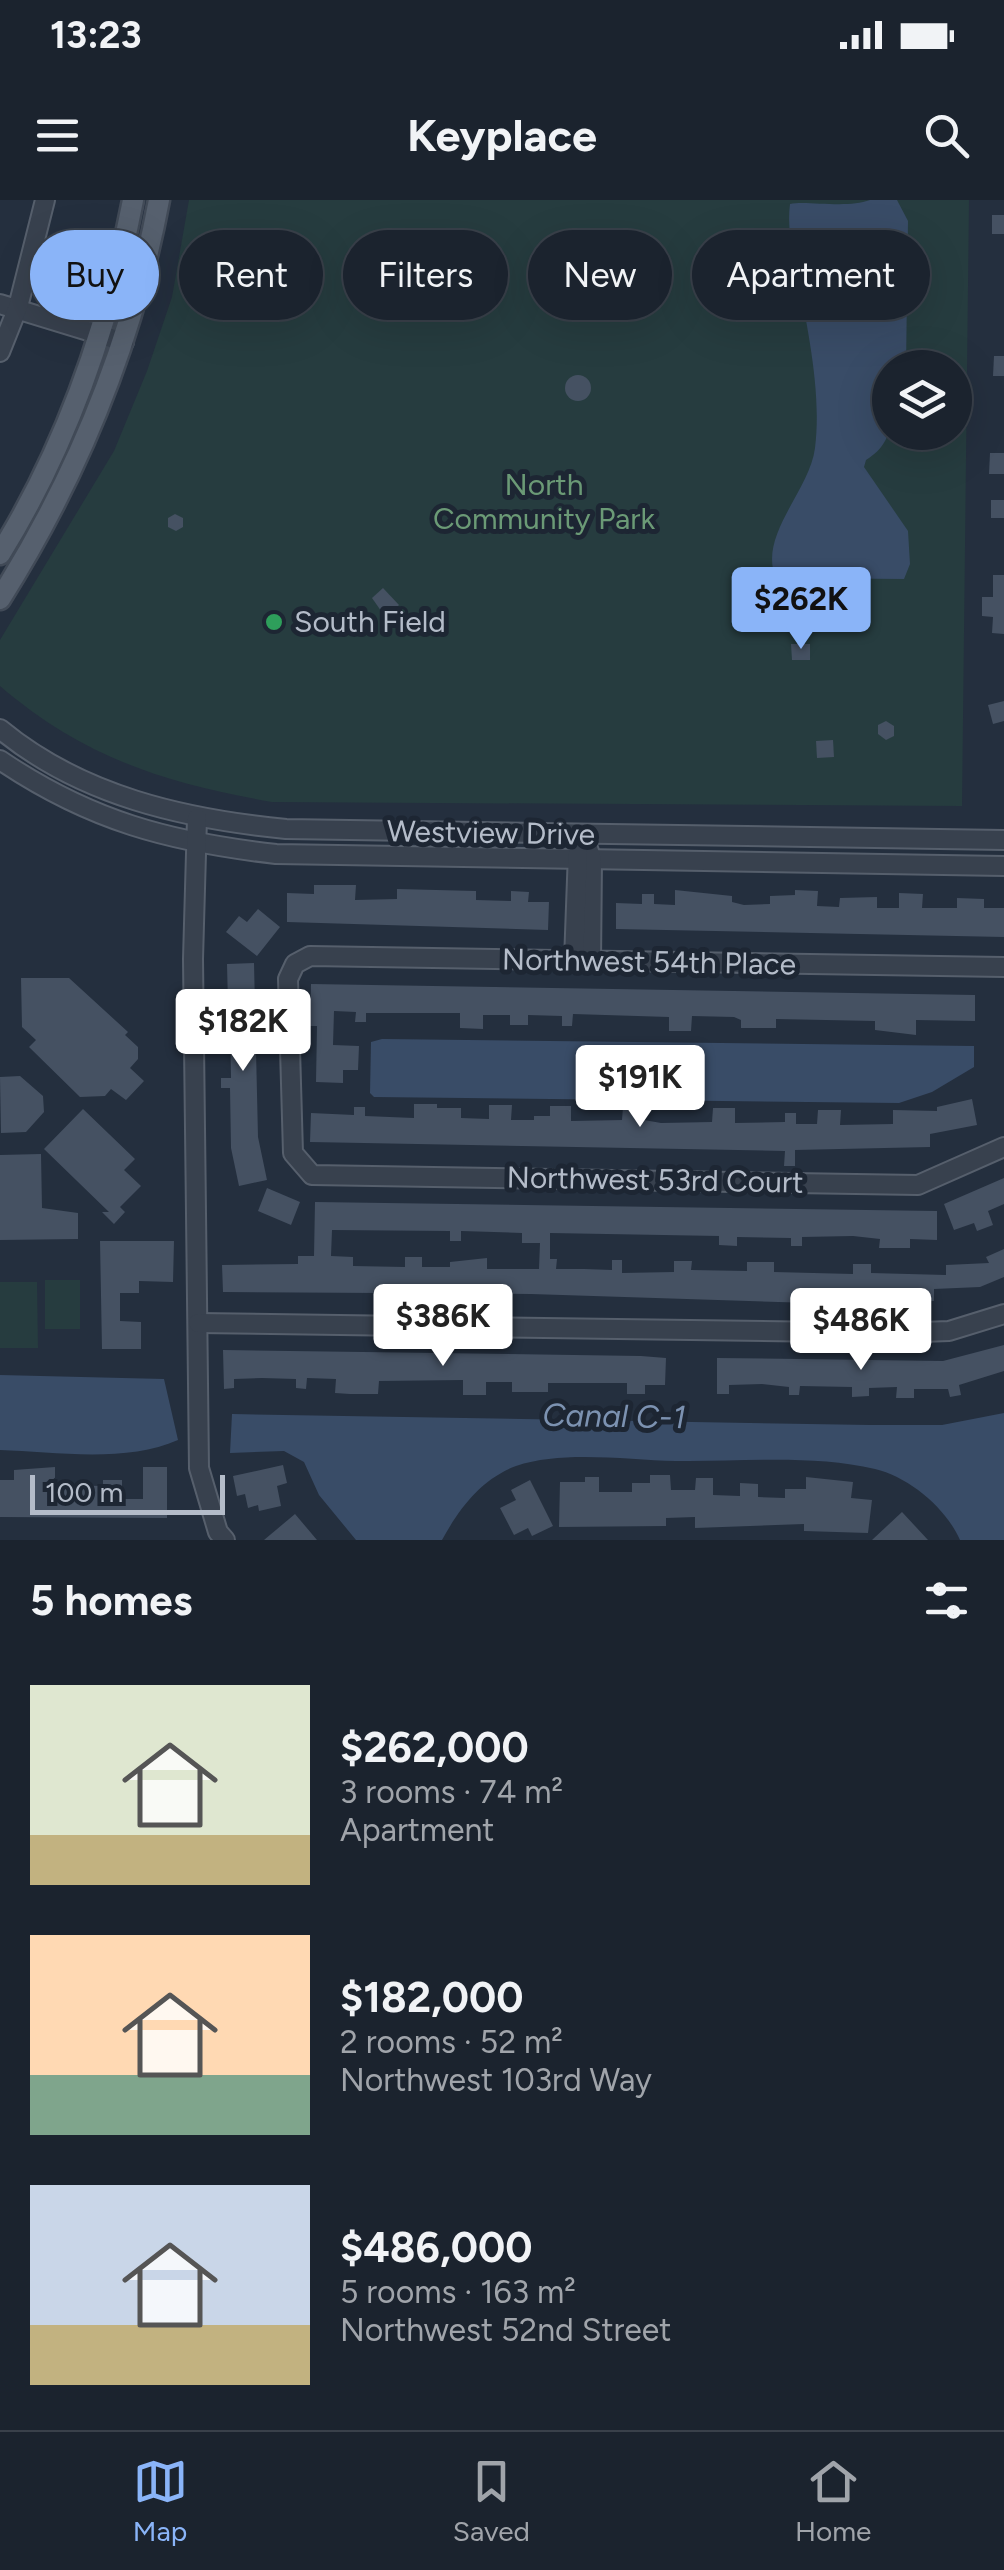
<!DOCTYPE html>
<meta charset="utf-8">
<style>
body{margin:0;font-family:Figtree,sans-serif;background:#242b36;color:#f1f3f6;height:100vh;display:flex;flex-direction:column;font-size:38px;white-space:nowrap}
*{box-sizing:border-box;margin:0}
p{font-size:32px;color:#a0a4aa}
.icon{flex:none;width:55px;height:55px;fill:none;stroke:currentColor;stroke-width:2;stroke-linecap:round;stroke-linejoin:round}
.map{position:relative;height:1340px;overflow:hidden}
.drawer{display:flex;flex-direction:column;background:#1b232e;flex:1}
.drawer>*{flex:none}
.banner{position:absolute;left:30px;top:30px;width:945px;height:90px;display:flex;gap:20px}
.fabs{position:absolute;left:872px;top:150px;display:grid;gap:20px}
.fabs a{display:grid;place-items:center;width:100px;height:100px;border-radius:50%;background:#1b232e;box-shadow:0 10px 40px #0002,0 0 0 2px #39404a;font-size:50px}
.scale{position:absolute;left:30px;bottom:25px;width:195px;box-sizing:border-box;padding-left:10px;border:5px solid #b4bcc9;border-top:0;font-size:28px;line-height:35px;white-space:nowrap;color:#b4bcc9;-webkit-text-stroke:8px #1d2633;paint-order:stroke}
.price{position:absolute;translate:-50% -85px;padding:0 22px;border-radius:10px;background:#fff;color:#222;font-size:32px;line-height:65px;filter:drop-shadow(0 2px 5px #0008)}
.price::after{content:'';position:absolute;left:50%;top:60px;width:30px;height:22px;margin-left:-15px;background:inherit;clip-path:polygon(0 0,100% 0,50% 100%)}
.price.current{background:#8ab4f8;color:#111}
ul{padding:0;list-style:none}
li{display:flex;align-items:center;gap:30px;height:250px;padding:0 30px}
li span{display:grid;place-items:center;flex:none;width:280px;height:200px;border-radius:0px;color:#555}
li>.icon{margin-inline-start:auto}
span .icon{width:120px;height:120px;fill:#fffc;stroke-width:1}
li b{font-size:42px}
h2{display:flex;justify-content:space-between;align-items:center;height:120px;padding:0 30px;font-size:42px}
.chip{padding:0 35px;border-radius:45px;background:#1b232e;box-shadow:0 10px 40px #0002,0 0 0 2px #39404a;font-size:35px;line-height:90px}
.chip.current{background:#8ab4f8;color:#111}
.status{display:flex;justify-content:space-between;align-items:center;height:70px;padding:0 50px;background:#1b232e;direction:ltr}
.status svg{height:28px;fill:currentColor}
header{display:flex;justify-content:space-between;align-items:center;height:130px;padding:0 30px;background:#1b232e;font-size:45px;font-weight:700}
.tab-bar{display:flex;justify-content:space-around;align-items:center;height:140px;border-top:2px solid #39404a;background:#1b232e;font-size:28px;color:#a0a4aa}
.tab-bar a{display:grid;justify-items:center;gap:5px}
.tab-bar .current{color:#8ab4f8}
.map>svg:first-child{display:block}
.green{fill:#263c3f;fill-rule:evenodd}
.water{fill:#394c67}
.building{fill:#455162;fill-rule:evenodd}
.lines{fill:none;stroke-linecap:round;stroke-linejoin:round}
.minor-casing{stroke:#565f6c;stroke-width:22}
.major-casing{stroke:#414a57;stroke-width:25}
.minor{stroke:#38414e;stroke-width:18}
.major{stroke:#56606e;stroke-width:20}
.leisure-dot{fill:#2e9e5b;stroke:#1d2633;stroke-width:4}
.labels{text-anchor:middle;stroke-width:10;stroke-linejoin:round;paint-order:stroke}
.park-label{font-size:30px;fill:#6b9a76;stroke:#1d2633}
.poi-label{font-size:30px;fill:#b4bcc9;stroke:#1d2633;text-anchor:start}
.street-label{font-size:30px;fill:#b4bcc9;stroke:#1d2633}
.water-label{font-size:32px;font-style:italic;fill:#7c92b1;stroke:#1d2633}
</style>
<div class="status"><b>13:23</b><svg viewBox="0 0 49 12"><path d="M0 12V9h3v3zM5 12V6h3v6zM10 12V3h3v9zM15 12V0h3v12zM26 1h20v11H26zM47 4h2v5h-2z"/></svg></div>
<header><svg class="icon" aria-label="menu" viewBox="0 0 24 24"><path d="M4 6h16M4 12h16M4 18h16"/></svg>Keyplace<svg class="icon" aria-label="search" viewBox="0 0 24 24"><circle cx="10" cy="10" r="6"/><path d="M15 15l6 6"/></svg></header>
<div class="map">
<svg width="1004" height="1340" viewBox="0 0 1004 1340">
<rect width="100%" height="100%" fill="#242f3e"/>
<g class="green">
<path d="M189,0H969L962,606L272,602C165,583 84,558 0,486V440L114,251L147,171L172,97ZM890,168H955V232H890Z"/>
<rect x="45" y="1080" width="35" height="49"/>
<path d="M0,1082H37L38,1148H0Z"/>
</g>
<g class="water">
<path d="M870,0H897L908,21L906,167L890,168C890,206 901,239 866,260L864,267L908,331L910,364L904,379L783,378L773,369C765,329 810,288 815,248C822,191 807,127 797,72C792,48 787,28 790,4C806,0 846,9 870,0Z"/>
<path d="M382,839L974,846V867L932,892L899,903L374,897L370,893L371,842Z"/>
<path d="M0,1175L164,1179L178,1240C127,1263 55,1252 0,1250Z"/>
<path d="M1004,1213V1340H960C946,1308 909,1277 875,1269C812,1254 740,1262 676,1261C627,1260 563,1250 516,1266C481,1279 459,1309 442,1340H356L319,1295L304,1262L284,1251L230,1253L232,1214L870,1225H942Z"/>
</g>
<g class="building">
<rect x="992" y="15" width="12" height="19"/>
<path d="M994,156H1004V176H993Z"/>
<circle cx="578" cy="188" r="13"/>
<path d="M990,253H1004V274H989Z"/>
<rect x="991" y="300" width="13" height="18"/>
<path d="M175,314L183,318V327L176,331L168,327V318Z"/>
<path d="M993,375H1004V434L992,433L993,417L982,416V397H993Z"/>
<path d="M383,388L399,405L386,418L372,398Z"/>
<path d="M791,444H810V460H792Z"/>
<path d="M1004,501V521L993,524L988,505Z"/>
<path d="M886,521L894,526V536L886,540L878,534V525Z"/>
<path d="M833,540L834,557L817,558L816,541Z"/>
<path d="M314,685H356L355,700L397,699V689L476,691V700L511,701V691L529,692L528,702H549L548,730L287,722V693L314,694Z"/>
<path d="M675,690L732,696V702L744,705L770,704V696L795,695V690L818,691L817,706L839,707L840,698L877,697V708H899V693L923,694L922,708H957V698L984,699V708H1004V737L616,729V703L642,704V694H654V704L675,705Z"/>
<path d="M258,709L280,727L257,756L226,732L239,716L247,722Z"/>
<path d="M254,763L258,937L267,980L239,986L231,948L230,888H221V878H231L230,816H220V805H228L227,764Z"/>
<path d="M21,778H69L128,832L125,835L138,847V859L130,868L144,881L126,900L111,889L105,896L80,897L29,847L36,840L22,827Z"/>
<path d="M311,784L975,795V821L916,820V835L875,830V821L776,819V828H741V820L734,817L692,816L691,831H669V817L573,814L572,826H562V816L528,815V825H510V815H483V829L460,828V813H366V822H355L356,812L334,811L333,845L359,846L358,870H343V883L316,882L317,826H310Z"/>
<path d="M20,876L43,896L44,912L26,932L1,933L0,877Z"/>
<path d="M972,899L977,925L930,934V947L795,950V966H784L785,951L310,942L311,913L354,915V907H365V916L414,918V904H437V908H461V918L489,919V905H512L511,920H534V916H550V906H571V921L622,920L623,907H644V920L661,923L712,922L713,908H735V923L785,922V913H796V924H817L818,910H841L840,925L893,924V910L937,911V907Z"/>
<path d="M83,909L135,959L124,970L141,986L120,1007L125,1012L114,1024L102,1012H109L44,949Z"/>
<path d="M41,954L42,1008L78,1013V1039L0,1040V955Z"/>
<path d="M1004,978V1004L988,1011L993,1025L977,1031L974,1023L954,1030L944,1004Z"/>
<path d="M267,988L300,1002L291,1025L258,1011Z"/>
<path d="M315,1002L937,1011V1040L910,1039V1048H879L880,1039L853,1036L802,1037V1046H791V1038L737,1037V1046L719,1045V1036L550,1033V1059H557L556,1069H584L612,1070V1060H622V1073L674,1072V1061H692L691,1070L747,1071V1062H774V1072L853,1074V1064H871V1073L946,1075V1065L989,1063L986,1057L1004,1049V1077L980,1087L934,1089V1101L844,1104L531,1094L223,1092L222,1065L298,1064V1056H314ZM332,1030L450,1031V1041H461V1031L522,1033V1043H540L539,1069H487V1058L450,1062V1067H422V1057H405V1067L353,1066V1057L331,1056Z"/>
<path d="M100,1041H174L173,1082L139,1081V1093H120V1121L141,1122V1149H102Z"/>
<path d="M1004,1145V1171L959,1185L961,1195L950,1197L948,1189H914V1198H896L897,1187L869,1188V1196L852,1197V1187L800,1186L799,1195H789V1187L762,1184L729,1185V1194H717V1158L943,1161Z"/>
<path d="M223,1150L641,1156L666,1158L665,1185H645V1194H627V1183H548V1192H512V1182H486V1195H463V1180L379,1181L378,1194H350L335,1193L336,1179L307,1178L306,1189L296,1188V1179L262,1178L234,1179V1188L224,1189Z"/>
<path d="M283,1265L287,1283L277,1286L281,1306L259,1311L258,1305L248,1308L245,1294L237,1296L233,1276Z"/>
<path d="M55,1267V1285L103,1286V1280H122V1299H143V1267H167V1318L0,1317V1280H14V1270Z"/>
<path d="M650,1275H670L671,1290H695L696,1278H713V1295L740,1296V1283L758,1284V1297L785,1298V1289H806V1277L853,1282L851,1298L872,1300L868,1333L804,1331V1324L695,1328V1317L666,1318V1326L559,1327L560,1282H585V1277H599V1292H632V1283H650Z"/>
<path d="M530,1280L553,1326L532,1336L528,1328L514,1335L500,1308L516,1300L511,1290Z"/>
<path d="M902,1312L928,1340H872Z"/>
<path d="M295,1314L317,1340H264Z"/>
</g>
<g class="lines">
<g class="minor-casing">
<g id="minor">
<path d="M0,104L124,142"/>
<path d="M0,152L18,107L45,0"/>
<path d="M0,529C81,596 184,619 286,629L1004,640"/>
<path d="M0,560C90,621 170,642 276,654L1004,666"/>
<path d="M197,618L193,759L199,1268L218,1332L225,1340"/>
<path d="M583,634L592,660L591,761"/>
<path d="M574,761L578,652"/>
<path d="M1004,767L310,756L295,764L288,779L293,953L312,975L918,985L1004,947"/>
<path d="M198,1123L896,1133L949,1131L1004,1114"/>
</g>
</g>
<g class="major-casing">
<g id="major">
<path d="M0,354C67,246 109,124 133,0"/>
<path d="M0,399C78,275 132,144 159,0"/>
</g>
</g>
<use href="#minor" class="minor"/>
<use href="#major" class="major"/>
</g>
<circle class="leisure-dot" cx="274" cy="422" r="10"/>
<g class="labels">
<g class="park-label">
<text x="544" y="295">North<tspan x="544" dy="34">Community Park</tspan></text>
</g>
<g class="poi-label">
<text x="294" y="432">South Field</text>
</g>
<g class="street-label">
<text transform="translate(491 633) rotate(1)" y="10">Westview Drive</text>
<text transform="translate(649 762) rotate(1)" y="10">Northwest 54th Place</text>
<text transform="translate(655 980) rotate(1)" y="10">Northwest 53rd Court</text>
</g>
<g class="water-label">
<text transform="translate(614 1216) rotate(1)" y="11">Canal C-1</text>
</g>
</g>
</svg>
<div class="fabs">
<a><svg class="icon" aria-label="layers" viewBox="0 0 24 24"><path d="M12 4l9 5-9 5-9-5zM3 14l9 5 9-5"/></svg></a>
</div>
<div class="scale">100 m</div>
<b class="price current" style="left:801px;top:452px">$262K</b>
<b class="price" style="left:243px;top:874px">$182K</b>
<b class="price" style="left:640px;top:930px">$191K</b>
<b class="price" style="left:443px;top:1169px">$386K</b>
<b class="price" style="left:861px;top:1173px">$486K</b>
<div class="banner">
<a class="chip current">Buy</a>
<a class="chip">Rent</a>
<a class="chip">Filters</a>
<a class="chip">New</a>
<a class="chip">Apartment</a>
</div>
</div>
<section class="drawer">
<h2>5 homes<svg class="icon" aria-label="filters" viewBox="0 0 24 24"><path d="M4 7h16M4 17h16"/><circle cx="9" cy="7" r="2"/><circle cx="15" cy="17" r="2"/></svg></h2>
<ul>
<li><span style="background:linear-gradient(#dfe7d0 75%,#c2b280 0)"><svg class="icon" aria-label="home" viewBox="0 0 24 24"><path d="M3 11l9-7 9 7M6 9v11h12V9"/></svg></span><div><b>$262,000</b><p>3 rooms · 74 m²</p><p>Apartment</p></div></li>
<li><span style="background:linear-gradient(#ffd9b3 70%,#7fa58c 0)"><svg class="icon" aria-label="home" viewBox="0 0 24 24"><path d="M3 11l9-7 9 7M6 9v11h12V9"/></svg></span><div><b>$182,000</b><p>2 rooms · 52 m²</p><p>Northwest 103rd Way</p></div></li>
<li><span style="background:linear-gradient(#c9d6e8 70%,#c2b280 0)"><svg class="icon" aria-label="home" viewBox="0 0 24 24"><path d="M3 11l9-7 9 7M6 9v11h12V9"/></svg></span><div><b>$486,000</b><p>5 rooms · 163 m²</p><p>Northwest 52nd Street</p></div></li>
</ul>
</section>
<nav class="tab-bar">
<a class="current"><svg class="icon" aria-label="map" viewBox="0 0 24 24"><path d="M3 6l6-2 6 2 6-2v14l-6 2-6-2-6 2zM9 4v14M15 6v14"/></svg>Map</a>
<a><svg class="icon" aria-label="saved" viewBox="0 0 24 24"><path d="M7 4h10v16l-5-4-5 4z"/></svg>Saved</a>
<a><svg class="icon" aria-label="home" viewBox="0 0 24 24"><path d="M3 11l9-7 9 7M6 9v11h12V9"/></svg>Home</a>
</nav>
